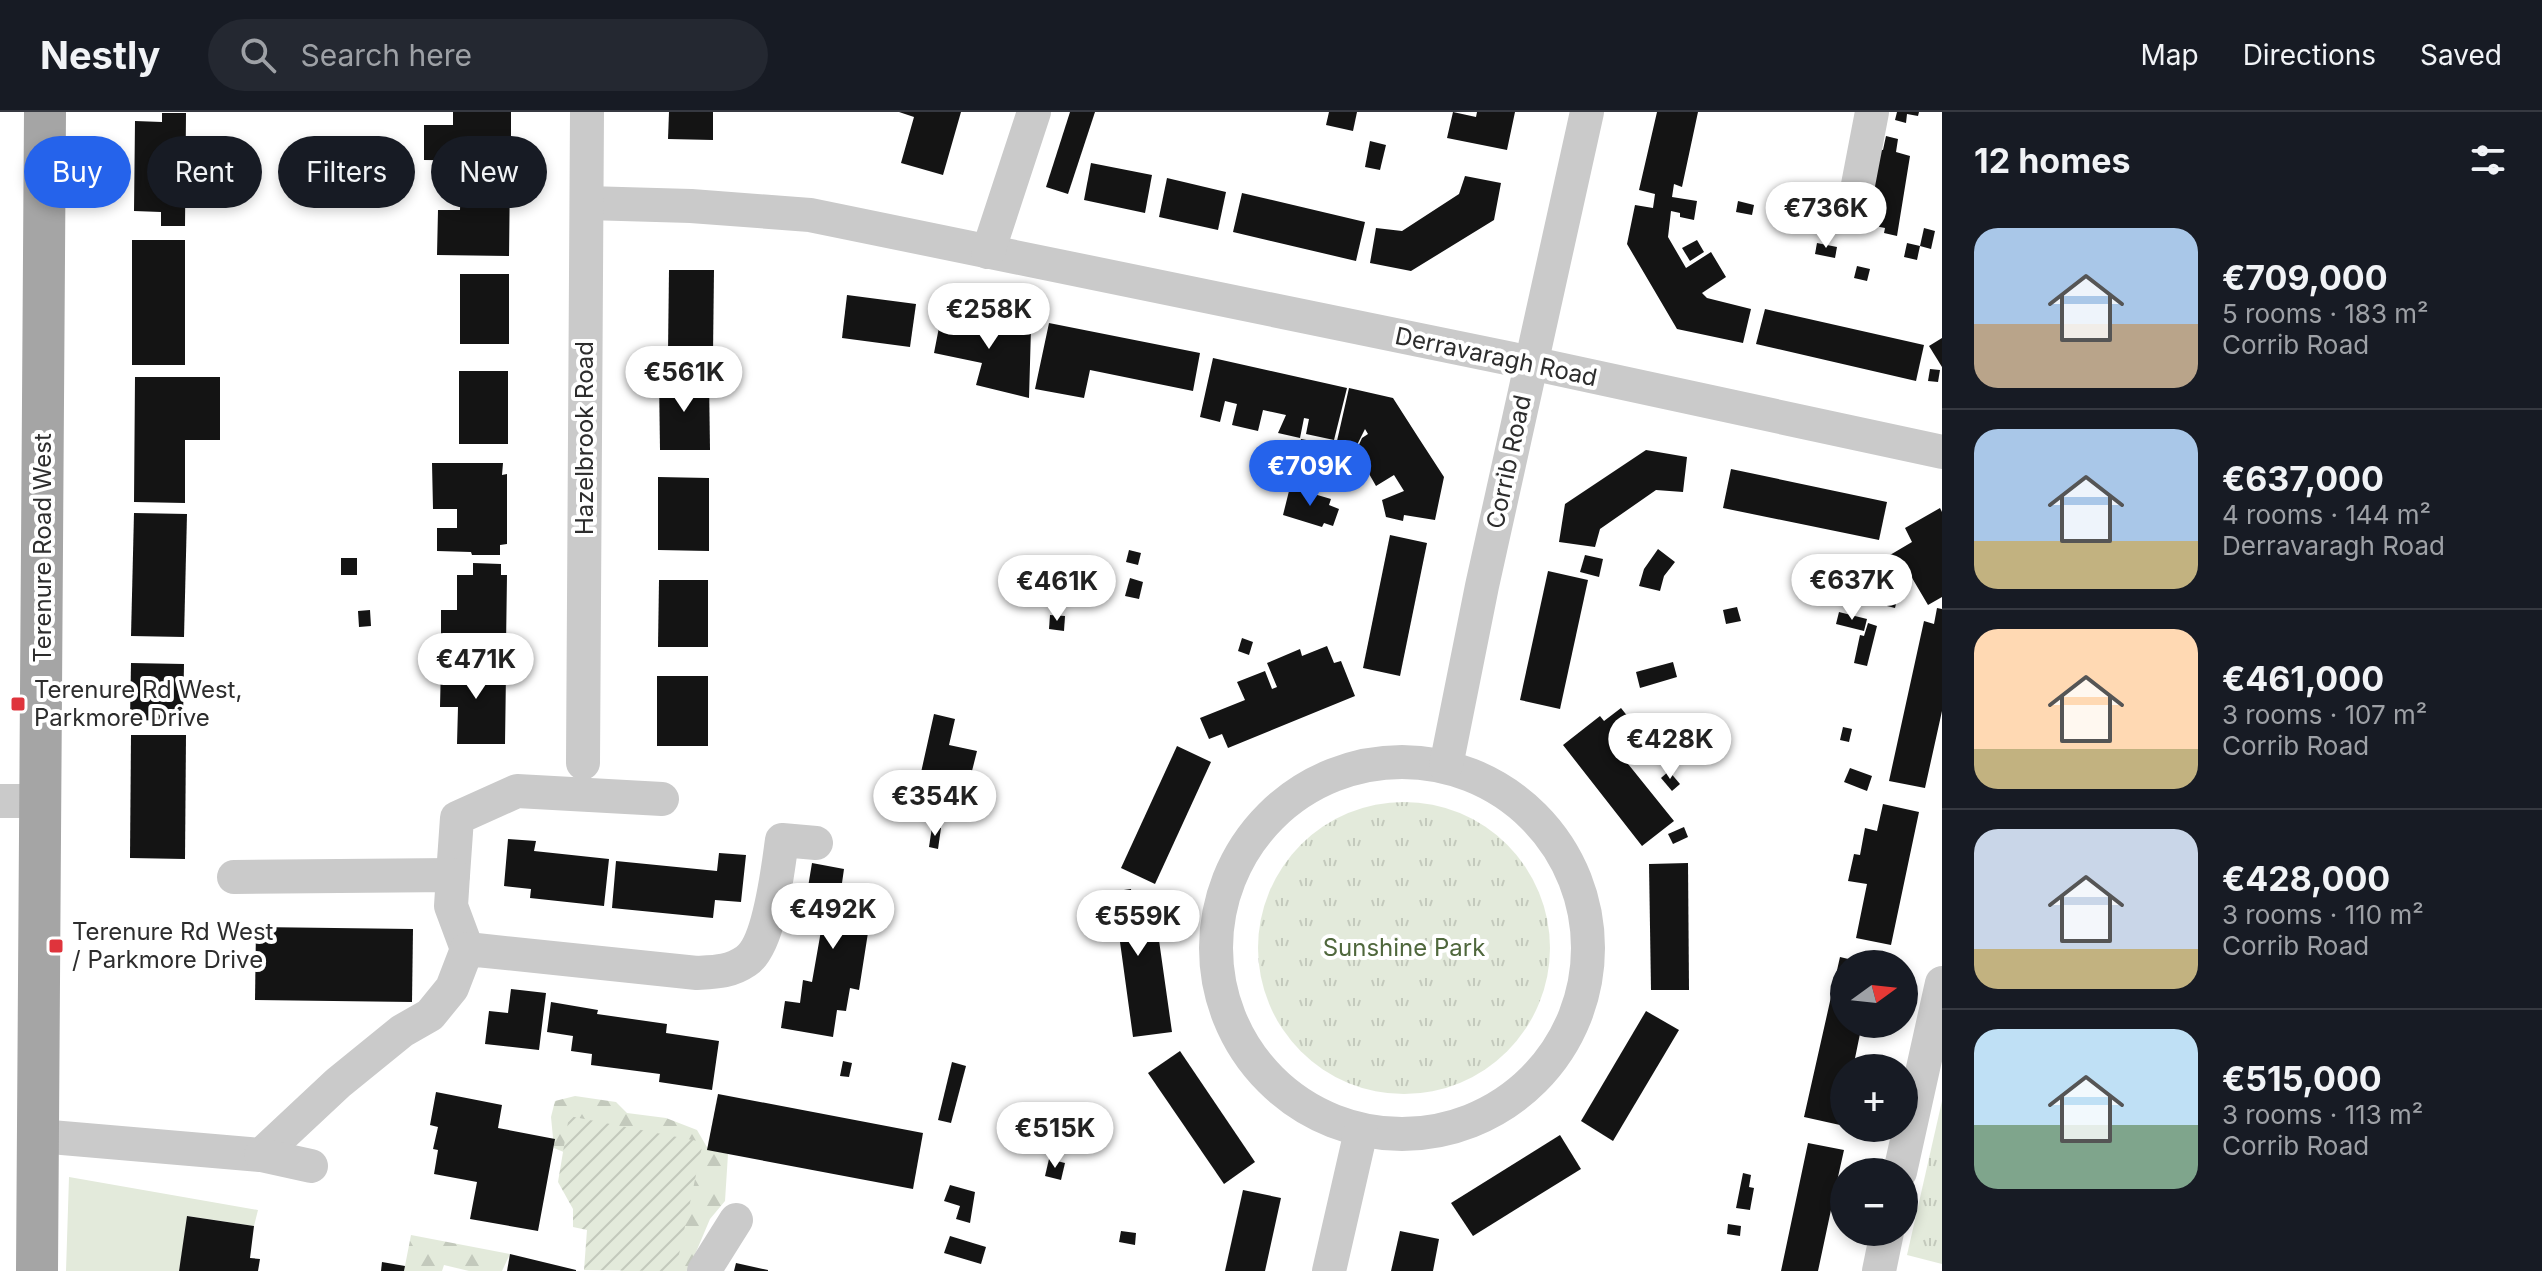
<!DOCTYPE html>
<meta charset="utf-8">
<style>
body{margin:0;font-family:Inter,sans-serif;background:#242831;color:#f1f3f6;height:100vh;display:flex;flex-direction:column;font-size:30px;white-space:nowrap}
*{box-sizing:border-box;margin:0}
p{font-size:26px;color:#9ea1a6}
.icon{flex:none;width:44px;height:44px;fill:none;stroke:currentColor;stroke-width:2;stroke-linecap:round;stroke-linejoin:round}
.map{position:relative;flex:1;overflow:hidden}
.details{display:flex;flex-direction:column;background:#171b24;width:600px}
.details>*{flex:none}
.top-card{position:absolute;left:24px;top:24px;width:760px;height:72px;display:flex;gap:16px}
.needle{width:52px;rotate:75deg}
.fabs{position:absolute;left:1830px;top:838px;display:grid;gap:16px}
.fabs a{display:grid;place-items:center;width:88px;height:88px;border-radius:50%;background:#171b24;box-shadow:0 4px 12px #0003;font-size:40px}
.price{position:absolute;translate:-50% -68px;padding:0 18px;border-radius:28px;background:#fff;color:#222;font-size:26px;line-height:52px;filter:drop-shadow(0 2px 4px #0008)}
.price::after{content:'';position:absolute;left:50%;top:48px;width:24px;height:18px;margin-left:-12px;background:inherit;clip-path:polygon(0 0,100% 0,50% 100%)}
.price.current{background:#2563eb;color:#fff}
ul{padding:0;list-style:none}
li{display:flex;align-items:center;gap:24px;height:200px;padding:0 32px}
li+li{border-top:2px solid #363941}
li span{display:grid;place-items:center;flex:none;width:224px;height:160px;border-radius:24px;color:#555}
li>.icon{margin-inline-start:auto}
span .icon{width:96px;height:96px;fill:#fffc;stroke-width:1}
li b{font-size:34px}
h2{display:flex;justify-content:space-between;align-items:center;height:96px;padding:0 32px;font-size:34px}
.tag{padding:0 28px;border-radius:36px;background:#171b24;box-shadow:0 4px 12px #0003;font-size:28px;line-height:72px}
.tag.current{background:#2563eb;color:#fff}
header{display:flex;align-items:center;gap:48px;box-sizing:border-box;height:112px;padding:0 40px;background:#171b24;border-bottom:2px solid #363941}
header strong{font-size:38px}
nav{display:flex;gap:44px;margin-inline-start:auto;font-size:28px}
.search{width:560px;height:72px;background:#242831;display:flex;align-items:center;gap:20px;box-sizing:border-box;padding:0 28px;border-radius:44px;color:#9ea1a6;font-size:30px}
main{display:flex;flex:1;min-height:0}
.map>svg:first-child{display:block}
.grass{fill:#e3eadb}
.forest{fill:url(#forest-firs)}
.park{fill:url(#park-tufts)}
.garden{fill:url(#garden-furrows)}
.building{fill:#141414}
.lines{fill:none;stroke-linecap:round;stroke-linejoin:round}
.minor{stroke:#cacaca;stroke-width:34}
.major{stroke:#a5a5a5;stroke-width:42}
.poi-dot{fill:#df343c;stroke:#fff;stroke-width:3}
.labels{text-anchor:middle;stroke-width:8;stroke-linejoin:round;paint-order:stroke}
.street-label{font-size:24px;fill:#2d2d2d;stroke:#fff}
.poi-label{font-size:24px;fill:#2d2d2d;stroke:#fff;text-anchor:start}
.park-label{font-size:24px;fill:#4f673c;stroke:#fff}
</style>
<header>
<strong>Nestly</strong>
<div class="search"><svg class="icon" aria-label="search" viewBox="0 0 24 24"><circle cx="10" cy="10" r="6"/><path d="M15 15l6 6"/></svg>Search here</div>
<nav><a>Map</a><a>Directions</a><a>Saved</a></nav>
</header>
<main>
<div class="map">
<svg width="1942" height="1159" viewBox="0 0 1942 1159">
<defs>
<pattern id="forest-firs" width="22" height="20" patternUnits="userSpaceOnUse" patternTransform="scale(2)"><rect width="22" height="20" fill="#e3eadb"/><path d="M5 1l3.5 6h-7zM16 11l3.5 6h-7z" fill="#c3c9bc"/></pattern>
<pattern id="park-tufts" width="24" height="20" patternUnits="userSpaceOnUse" patternTransform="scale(2)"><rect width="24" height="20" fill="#e3eadb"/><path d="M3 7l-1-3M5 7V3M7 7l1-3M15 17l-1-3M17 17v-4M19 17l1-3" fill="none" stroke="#c3c9bc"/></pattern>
<pattern id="garden-furrows" width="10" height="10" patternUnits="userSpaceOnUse" patternTransform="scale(2)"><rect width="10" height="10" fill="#e3eadb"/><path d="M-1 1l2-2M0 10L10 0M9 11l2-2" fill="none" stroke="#c3c9bc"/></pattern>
</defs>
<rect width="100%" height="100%" fill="#fff"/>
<path class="grass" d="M69,1065L258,1098L254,1114L188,1104L179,1159H66Z"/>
<g class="forest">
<path d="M575,984L616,990L627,1001L666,1006L697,1018L708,1037L728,1042L725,1089L710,1107L688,1159H621L566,1041L554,1036L551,1005L555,989Z"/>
<path d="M411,1123L510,1142L502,1159H469L444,1153L442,1159H404Z"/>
</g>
<g class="park">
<circle cx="1404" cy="836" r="146"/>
<path d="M1942,989V1152L1907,1143Z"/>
</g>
<path class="garden" d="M569,1004L703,1030L677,1152L670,1159L584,1158L587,1118L573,1115V1097L558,1070Z"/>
<g class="building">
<path d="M453,0H511V35H504V49L424,48V13H453Z"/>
<path d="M669,0H713V28L668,27Z"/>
<path d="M899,0H961L943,63L901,51L914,5Z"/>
<path d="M1070,0H1095L1068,82L1046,75Z"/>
<path d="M1329,0H1357L1353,19L1326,13Z"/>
<path d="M1453,0L1476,5L1477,0H1515L1507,38L1447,26Z"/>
<path d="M1657,0H1698L1682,75L1674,72L1672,85L1697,89L1694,108L1680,105V101L1671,99L1668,125L1686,156L1711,140L1726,165L1702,181L1707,186L1751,197L1743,231L1677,217L1627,132L1635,93L1653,96L1655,82L1639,78Z"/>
<path d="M1897,0H1919L1918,4L1907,2L1906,11L1895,8Z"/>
<path d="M162,1H186L185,114H161V100L134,99L135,9L162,10Z"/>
<path d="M1886,24L1898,27L1896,40L1910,44L1897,124L1884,121L1885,116L1860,111L1874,36L1883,38Z"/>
<path d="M1370,29L1386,33L1380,58L1365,55Z"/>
<path d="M1091,51L1152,63L1145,101L1084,88Z"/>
<path d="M461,60L510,61L509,144L437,143L438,98H460Z"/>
<path d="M1465,64L1501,71L1494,108L1411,159L1370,151L1376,116L1402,119L1459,82Z"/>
<path d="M1167,66L1226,80L1218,118L1159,105Z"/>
<path d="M1242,81L1365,110L1356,149L1233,120Z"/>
<path d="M1738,89L1754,93L1752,103L1736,100Z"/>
<path d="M1924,116L1935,119L1931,137L1920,134Z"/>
<rect x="132" y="128" width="53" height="125"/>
<path d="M1697,128L1704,140L1690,149L1682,136Z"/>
<path d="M1817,131L1837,135L1835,146L1815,142Z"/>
<path d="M1907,131L1920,134L1917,148L1904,145Z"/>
<path d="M1857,154L1870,157L1867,169L1854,166Z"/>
<path d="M669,158H714L713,241L668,240Z"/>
<rect x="460" y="162" width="49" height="70"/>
<path d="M847,183L916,192L910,235L842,226Z"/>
<path d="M1765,197L1924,233L1916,269L1756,232Z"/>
<path d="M942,200L1031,217L1029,286L976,273L982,251L934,241Z"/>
<path d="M1049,211L1200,241L1193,279L1090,258L1084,286L1035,277Z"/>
<path d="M1942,226V255L1929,234Z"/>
<path d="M1213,246L1347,276L1334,328L1306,322L1309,307L1304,306L1300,326L1278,321L1286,303L1263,298L1258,319L1232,313L1237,292L1225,289L1220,310L1200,305Z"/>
<path d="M1930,257L1940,258L1938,270L1928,269Z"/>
<rect x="459" y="259" width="49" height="73"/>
<path d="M135,265H220V328H185V391L134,390Z"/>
<path d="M659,267H709L710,338H660Z"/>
<path d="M1349,276L1393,286L1418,325L1444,365L1435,408L1404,403L1403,409L1386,405L1382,388L1404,379L1394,363L1376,374L1356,339L1362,326L1368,322L1365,317L1346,355L1332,351Z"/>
<path d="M1301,327L1312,329L1308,346L1298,343Z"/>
<path d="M1646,338L1687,345L1683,380L1656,378L1600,417L1595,435L1559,430L1565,392Z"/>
<path d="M432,351H503L502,363L507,362V432L500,433V443H472L471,440L437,439V416H457V397H433Z"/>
<path d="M1731,357L1887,390L1879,428L1723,396Z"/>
<path d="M658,365L709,366V439L658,438Z"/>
<path d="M1290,375L1331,387L1329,393L1339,397L1333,414L1324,411L1322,415L1283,403Z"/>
<path d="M1940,396L1942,400V485L1928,493L1905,454L1899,457L1890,443L1912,430L1905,416Z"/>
<path d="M134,401L187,402L184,525L131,524Z"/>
<path d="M1390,423L1427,431L1400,564L1363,556Z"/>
<path d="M1658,437L1675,450L1664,464L1660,479L1639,474L1644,457Z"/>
<path d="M1129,438L1141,441L1138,453L1126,450Z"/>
<path d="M1585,443L1603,447L1599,465L1580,460Z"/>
<rect x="341" y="446" width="16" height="17"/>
<path d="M473,451L501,452V463H507L506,534H501V541L441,540V498H457V463H473Z"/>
<path d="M1548,459L1588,468L1560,597L1520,588Z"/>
<path d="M1130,466L1143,470L1139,487L1125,484Z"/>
<path d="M659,468H708V535H658Z"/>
<path d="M1875,473L1899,479L1895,496L1871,490Z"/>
<path d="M1737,495L1741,509L1726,512L1723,498Z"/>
<path d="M1937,496L1942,497V599L1925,676L1889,669L1924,509L1934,512Z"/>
<path d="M370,498L371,514L359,515L358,499Z"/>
<path d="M1839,500L1867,507L1864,519L1836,512Z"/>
<path d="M1050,503L1065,504L1064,519L1049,517Z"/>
<path d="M1868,511L1877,514L1867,554L1854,551L1860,523L1864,524Z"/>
<path d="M1242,526L1253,530L1249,543L1238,539Z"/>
<path d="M1327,534L1334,551L1341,549L1355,584L1228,636L1222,622L1209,627L1200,606L1245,588L1237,570L1265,559L1272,577L1277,575L1267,551L1300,537L1302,544Z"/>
<path d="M1673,550L1677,565L1640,576L1636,560Z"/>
<path d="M131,551L184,552L183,609L130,608Z"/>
<path d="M441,551L500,552V560H506L505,632H457L458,595H440Z"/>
<rect x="657" y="564" width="51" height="70"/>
<path d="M1621,596L1640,620L1630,627L1626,621L1612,632L1674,709L1642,734L1563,633L1600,604L1604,609Z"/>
<path d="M934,602L955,607L949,633L977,639L968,675L920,665Z"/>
<path d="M1843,615L1852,617L1849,630L1840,628Z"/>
<path d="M131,623H186L185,747L130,746Z"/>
<path d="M1177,634L1211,650L1155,772L1121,756Z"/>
<path d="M1850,656L1872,664L1867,679L1844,670Z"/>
<path d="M1669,659L1680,672L1672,679L1661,666Z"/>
<path d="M1883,692L1919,700L1891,833L1856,826L1867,772L1848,769L1854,742L1860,743L1865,716L1877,719Z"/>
<path d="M932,715L941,716L938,737L929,735Z"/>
<path d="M1684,715L1688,725L1673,732L1668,722Z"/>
<path d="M508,727L536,729L534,739L609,747L604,794L530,786L531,777L504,774Z"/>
<path d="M719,741L746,743L741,790L715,788L713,806L612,796L616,749L717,759Z"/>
<path d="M812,751L844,757L842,771L875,776L859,878L850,876L846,899L837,898L833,925L781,916L785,889L800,891L803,868L812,870L825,796L805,793Z"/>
<path d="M1688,751L1689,878H1651L1649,752Z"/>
<path d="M1131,777L1132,788L1153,786L1172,920L1133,925L1117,808L1092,811L1088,783Z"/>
<path d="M256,815L413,817L412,890L255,888Z"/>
<path d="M1840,845L1865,851L1844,852V912H1862L1853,956H1844V996L1840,1013L1804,1005Z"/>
<path d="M511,877L546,881L539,938L485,932L489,899L508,901Z"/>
<path d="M551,890L598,898L597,902L667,912L666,921L719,929L712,978L659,970L660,962L591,953L592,942L571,939L573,924L547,920Z"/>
<path d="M1646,899L1679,918L1613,1029L1581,1009Z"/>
<path d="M1180,939L1255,1050L1224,1072L1148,961Z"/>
<path d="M843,949L852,951L849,965L840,964Z"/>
<path d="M952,950L966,954L951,1011L938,1008Z"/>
<path d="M436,980L502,993L498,1016L555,1027L538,1119L470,1107L477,1070L434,1062L438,1038L433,1037L438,1015L430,1013Z"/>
<path d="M718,982L923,1021L913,1077L707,1038Z"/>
<path d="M1069,998L1103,1008L1098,1025L1064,1014Z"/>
<path d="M1560,1023L1581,1057L1473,1124L1451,1091Z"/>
<path d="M1808,1031L1844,1038L1838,1065L1818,1159H1781Z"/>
<path d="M1049,1047L1065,1051L1061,1068L1045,1064Z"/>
<path d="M1743,1061L1751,1063L1749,1075L1754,1076L1750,1098L1736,1096Z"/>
<path d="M950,1073L975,1080L970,1111L956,1107L960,1094L944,1089Z"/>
<path d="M1243,1078L1281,1086L1265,1159H1225Z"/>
<path d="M187,1104L254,1114L250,1146L260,1147L258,1159H179Z"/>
<path d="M1728,1112L1741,1114L1740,1124L1727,1122Z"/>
<path d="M1121,1119L1136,1121L1135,1133L1119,1130Z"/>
<path d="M1400,1119L1439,1127L1433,1159H1391Z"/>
<path d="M950,1124L986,1135L981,1152L944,1141Z"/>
<path d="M510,1142L576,1158V1159H507Z"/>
<path d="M382,1150L405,1154L404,1159H381Z"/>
<path d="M736,1151L768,1158V1159H734Z"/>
</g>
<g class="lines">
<g class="minor">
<path d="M587,91L691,94L810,103L1512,247L1942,340"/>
<path d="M1852,104L1872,0"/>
<path d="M988,140L1034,0"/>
<circle cx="1402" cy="836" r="186"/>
<path d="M583,651L587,0"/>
<path d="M1446,654L1482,474L1587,0"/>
<path d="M0,689H41"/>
<path d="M453,763L457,706L517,679L662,687"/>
<path d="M234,765L453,763L451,794L467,837"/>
<path d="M39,1024L261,1043L338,971L402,919L430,903L452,876L467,837L697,861C716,860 730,860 746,849C770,833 778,756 782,728L816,731"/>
<path d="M261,1043L311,1054"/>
<path d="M1900,1060L1942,871"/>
<path d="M704,1159L736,1108"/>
<path d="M1329,1159L1361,1019"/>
<path d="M1879,1159L1887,1120"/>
</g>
<path class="major" d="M37,1159L45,0"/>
</g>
<g class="poi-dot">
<rect x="10" y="584" width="16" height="16" rx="4"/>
<rect x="48" y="826" width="16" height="16" rx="4"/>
</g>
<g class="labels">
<g class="street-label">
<text transform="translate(1496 245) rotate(12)" y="8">Derravaragh Road</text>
<text transform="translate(585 326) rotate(-90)" y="8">Hazelbrook Road</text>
<text transform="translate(1509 350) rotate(-78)" y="8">Corrib Road</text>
<text transform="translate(43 436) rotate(-90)" y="8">Terenure Road West</text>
</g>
<g class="poi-label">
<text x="34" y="586">Terenure Rd West,<tspan x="34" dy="28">Parkmore Drive</tspan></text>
<text x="72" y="828">Terenure Rd West<tspan x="72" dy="28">/ Parkmore Drive</tspan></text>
</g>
<g class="park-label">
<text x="1404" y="844">Sunshine Park</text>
</g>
</g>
</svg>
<div class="fabs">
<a><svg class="needle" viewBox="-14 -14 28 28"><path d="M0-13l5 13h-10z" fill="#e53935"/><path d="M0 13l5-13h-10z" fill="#9ea1a6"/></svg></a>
<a>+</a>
<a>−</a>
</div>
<b class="price" style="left:1826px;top:138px">€736K</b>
<b class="price" style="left:989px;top:239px">€258K</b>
<b class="price" style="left:684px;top:302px">€561K</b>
<b class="price current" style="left:1310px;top:396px">€709K</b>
<b class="price" style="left:1852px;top:510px">€637K</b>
<b class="price" style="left:1057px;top:511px">€461K</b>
<b class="price" style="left:476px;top:589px">€471K</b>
<b class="price" style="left:1670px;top:669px">€428K</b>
<b class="price" style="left:935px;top:726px">€354K</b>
<b class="price" style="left:833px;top:839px">€492K</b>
<b class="price" style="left:1138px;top:846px">€559K</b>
<b class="price" style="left:1055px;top:1058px">€515K</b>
<div class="top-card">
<a class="tag current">Buy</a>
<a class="tag">Rent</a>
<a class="tag">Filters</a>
<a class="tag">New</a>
</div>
</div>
<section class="details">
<h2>12 homes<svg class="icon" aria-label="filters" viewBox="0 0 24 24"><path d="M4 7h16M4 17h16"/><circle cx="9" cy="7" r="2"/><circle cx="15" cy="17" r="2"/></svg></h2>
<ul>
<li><span style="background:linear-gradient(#a9c7e8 60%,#b9a48a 0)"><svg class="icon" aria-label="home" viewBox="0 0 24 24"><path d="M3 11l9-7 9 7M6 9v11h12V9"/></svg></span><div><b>€709,000</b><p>5 rooms · 183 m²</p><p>Corrib Road</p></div></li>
<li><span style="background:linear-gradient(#a9c7e8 70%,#c2b280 0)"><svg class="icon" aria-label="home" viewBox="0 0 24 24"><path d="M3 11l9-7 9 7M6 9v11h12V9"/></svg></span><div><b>€637,000</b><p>4 rooms · 144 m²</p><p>Derravaragh Road</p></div></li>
<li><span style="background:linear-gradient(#ffd9b3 75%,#c2b280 0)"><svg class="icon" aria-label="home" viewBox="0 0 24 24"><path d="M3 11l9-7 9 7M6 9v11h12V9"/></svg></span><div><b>€461,000</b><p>3 rooms · 107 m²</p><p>Corrib Road</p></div></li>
<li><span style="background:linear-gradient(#c9d6e8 75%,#c2b280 0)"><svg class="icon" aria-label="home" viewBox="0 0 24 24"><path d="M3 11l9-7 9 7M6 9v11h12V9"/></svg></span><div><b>€428,000</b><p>3 rooms · 110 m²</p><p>Corrib Road</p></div></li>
<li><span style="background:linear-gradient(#bfe0f5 60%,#7fa58c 0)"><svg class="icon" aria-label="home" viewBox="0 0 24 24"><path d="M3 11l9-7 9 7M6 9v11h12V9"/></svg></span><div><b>€515,000</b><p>3 rooms · 113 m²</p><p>Corrib Road</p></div></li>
</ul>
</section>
</main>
